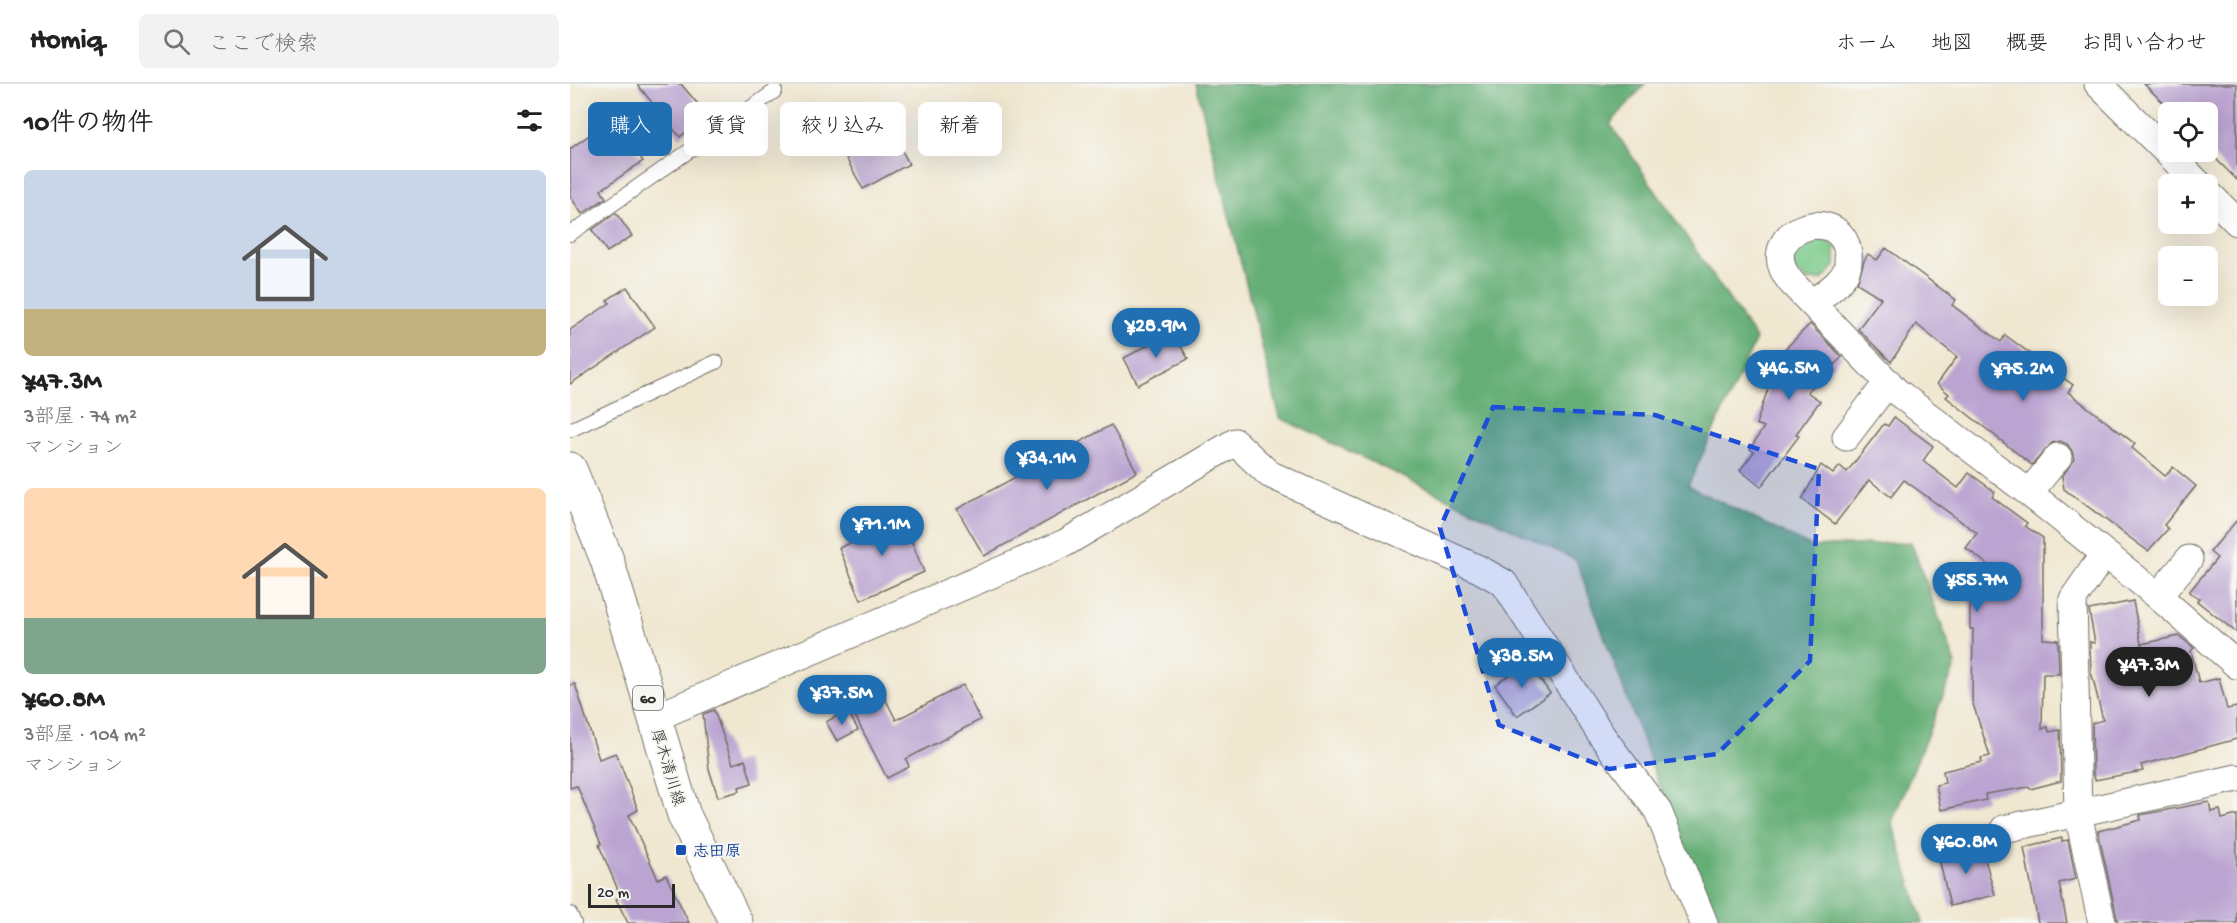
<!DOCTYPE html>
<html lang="ja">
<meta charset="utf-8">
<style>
body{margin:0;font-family:"Gochi Hand","Klee One",sans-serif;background:#f2f2f2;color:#222;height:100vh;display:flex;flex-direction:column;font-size:22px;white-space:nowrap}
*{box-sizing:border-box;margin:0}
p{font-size:20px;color:#767676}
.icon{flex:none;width:33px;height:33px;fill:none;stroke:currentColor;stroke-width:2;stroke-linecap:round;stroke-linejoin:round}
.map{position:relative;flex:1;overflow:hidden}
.side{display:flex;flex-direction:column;background:#fff;width:570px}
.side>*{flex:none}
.hud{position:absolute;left:18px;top:18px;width:570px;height:54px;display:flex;gap:12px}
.tools{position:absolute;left:1588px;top:18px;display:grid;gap:12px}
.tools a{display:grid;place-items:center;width:60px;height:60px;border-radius:9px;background:#fff;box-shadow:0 6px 24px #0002;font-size:30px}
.scale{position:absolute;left:18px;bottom:15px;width:87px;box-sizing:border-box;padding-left:6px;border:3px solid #2b2b2b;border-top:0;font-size:16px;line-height:21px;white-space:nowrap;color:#2b2b2b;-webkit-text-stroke:4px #f6f6f2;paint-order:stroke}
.price{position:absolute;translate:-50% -51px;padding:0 14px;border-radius:21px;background:#1f6fb2;color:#fff;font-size:20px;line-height:39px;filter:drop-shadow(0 2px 3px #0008)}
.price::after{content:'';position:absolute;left:50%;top:36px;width:18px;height:14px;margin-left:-9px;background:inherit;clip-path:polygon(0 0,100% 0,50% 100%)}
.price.selected{background:#222;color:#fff}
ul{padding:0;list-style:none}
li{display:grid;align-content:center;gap:12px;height:318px;padding:0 24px}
li span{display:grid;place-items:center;height:186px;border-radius:9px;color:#555}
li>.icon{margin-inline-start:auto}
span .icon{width:108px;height:108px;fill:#fffc;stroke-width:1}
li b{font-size:26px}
h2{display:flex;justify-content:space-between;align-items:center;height:72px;padding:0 24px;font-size:26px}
.pill{padding:0 21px;border-radius:9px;background:#fff;box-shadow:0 6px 24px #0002;font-size:21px;line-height:54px}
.pill.selected{background:#1f6fb2;color:#fff}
header{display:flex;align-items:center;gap:36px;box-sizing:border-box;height:84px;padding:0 30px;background:#fff;border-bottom:2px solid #e0e0e0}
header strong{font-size:28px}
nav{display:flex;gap:33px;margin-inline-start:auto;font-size:21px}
.search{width:420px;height:54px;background:#f2f2f2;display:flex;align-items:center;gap:15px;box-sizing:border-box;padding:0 21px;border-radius:9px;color:#767676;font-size:22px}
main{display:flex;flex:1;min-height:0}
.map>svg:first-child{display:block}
.green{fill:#7cca8a;stroke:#547a5a;stroke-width:1.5}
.forest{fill:#65ae76;stroke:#486c50;stroke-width:1.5}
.building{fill:#bba4d1}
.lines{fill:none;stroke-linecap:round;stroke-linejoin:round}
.service-casing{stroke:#706d65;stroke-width:16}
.minor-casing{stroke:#706d65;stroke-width:29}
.primary-casing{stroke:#706d65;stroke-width:35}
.service{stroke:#fff;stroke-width:14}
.minor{stroke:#fff;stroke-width:27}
.primary{stroke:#fff;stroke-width:33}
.marked{fill:#1d4ed8;fill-opacity:0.2;stroke:#1d4ed8;stroke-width:4.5;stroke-dasharray:12 8;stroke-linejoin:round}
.transit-dot{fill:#1a4fb4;stroke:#f6f6f2;stroke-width:2}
.labels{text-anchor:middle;stroke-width:4.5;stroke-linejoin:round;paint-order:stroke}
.shield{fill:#f6f6f2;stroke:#686867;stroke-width:1.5}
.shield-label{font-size:15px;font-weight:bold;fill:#2b2b2b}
.street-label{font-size:16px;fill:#2b2b2b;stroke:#f6f6f2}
.transit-label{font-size:16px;font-weight:bold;fill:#164399;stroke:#f6f6f2;text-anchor:start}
</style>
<header>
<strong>Homiq</strong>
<div class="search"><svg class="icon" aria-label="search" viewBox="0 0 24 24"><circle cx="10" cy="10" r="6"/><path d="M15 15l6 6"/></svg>ここで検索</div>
<nav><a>ホーム</a><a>地図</a><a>概要</a><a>お問い合わせ</a></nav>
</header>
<main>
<section class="side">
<h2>10件の物件<svg class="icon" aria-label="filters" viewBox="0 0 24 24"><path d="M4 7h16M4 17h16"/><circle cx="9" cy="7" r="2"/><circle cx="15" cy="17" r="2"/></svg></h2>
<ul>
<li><span style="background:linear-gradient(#c9d6e8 75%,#c2b280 0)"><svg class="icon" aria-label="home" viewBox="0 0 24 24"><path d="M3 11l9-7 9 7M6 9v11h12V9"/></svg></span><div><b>¥47.3M</b><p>3部屋 · 74 m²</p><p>マンション</p></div></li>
<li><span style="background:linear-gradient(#ffd9b3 70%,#7fa58c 0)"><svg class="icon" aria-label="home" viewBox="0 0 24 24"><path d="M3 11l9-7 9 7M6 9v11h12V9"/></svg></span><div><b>¥60.8M</b><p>3部屋 · 104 m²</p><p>マンション</p></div></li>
</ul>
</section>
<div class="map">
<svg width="1667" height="839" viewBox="0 0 1667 839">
<rect width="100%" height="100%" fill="#f6f6f2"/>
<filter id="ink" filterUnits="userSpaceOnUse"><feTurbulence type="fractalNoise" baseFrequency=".0167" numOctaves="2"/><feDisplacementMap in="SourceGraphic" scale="12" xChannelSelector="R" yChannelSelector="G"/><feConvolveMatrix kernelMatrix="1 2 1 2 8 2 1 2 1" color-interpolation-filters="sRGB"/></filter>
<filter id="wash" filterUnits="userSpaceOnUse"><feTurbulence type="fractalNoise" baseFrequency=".008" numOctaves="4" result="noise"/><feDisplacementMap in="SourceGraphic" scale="24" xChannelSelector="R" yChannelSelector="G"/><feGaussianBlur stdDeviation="1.35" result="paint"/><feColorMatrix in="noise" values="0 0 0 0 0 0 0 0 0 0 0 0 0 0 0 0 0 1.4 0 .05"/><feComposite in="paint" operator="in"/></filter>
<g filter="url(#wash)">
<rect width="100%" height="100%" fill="#f0e7d0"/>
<path class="green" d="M1247,150L1265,163V182L1252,196H1237L1222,184L1223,162Z"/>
<path class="forest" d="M626,0H1075L1040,40L1186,255L1118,402L1242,463L1341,458L1386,580L1322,738L1353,839H1140L1006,476L710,334Z"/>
<g id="blocks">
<g class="building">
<path d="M67,0H111L137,31L110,53Z"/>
<path d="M1574,0H1667V96L1638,67V28H1603Z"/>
<path d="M43,34L73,77L31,106L36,114L12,130L0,112V65Z"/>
<path d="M316,36L339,80L293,105L269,61Z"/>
<path d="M46,129L62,152L37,168L22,146Z"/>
<path d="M1316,164L1386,216L1382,221L1431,258L1435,251L1503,301L1498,308L1565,360L1562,364L1595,392L1603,383L1626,402L1594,441L1598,445L1578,467L1494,405L1492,393L1504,375L1502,367L1497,360L1490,357L1482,359L1462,381L1376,313L1379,310L1367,300L1387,273L1346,240L1321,278L1288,245L1311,214L1287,199L1294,177L1298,170L1307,176Z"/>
<path d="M57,203L85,243L0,300V246L40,219L37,216Z"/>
<path d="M1240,240L1272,273L1237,308L1250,317L1226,350L1229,352L1191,403L1170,386L1184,368L1180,365L1194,343L1186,340L1210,270Z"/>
<path d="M603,248L618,275L568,301L554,274Z"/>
<path d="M1324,333L1363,362L1353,377L1388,404L1399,389L1425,408L1422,413L1457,439L1455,442L1473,454V555L1488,556L1489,590H1473L1472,645L1478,643L1479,648L1490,646L1491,697L1460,705L1459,703L1415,710L1416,716L1371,726L1366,701L1375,699L1373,687L1412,678L1411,674L1420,672L1402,617L1403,545H1400V502H1446L1396,464L1407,449L1334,396L1321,413L1299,396L1265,440L1232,415L1251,381L1263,390L1270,382L1277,388L1314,340L1318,342Z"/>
<path d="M541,341L567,388L414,472L387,425Z"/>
<path d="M329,426L354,488L291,516L269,464L306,448L302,441Z"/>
<path d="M1667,436V549L1627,517L1629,514L1619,508L1647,474L1640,468Z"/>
<path d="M1563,517L1571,560L1609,552L1624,564L1621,567L1629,599L1649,594L1657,625L1667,623V655L1571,681L1573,687L1525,696L1523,690L1522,639L1533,636L1522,591H1521L1520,558L1525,559L1519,526Z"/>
<path d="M957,578L980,609L947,632L925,601Z"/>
<path d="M5,600L29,675L46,669L68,726L59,731L88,795L96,791L119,839H58L46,815L51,813L29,761L31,760L7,702L0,704V601Z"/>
<path d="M393,601L410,636L336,675L339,683L317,694L282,626L313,610L326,636Z"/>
<path d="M144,626L163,680L175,676L182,699L169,703L170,707L148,713L139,685L133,630Z"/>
<path d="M277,626L288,646L267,657L256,638Z"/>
<path d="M1639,718L1641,728L1650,726L1652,735L1667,731V839H1548L1528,747L1571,736L1570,731Z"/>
<path d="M1492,754V757L1498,756L1506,795L1489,799L1497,839H1468L1454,763Z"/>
<path d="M1411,761L1425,811L1380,822L1368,770Z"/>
</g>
</g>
</g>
<g filter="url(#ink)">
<use href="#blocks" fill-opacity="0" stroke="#706d65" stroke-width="1.5"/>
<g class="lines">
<g class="service-casing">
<g id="service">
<path d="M0,150L205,7"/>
<path d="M0,346L146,278"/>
<path d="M0,830L4,839"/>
</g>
</g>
<g class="minor-casing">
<g id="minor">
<path d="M1528,0L1629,100"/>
<path d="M1638,109L1667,138"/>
<path d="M1242,219C1251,212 1263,205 1270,196C1277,189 1279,179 1278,170C1272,114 1178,149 1222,199L1327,308L1459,409L1588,512L1667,581"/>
<path d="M1276,353L1318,298"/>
<path d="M1459,409L1488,373"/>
<path d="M1588,512L1619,475"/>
<path d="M84,634L495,459L665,358L699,390L909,485L934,499L1032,652L1088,727L1134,839"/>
<path d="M1434,745L1667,694"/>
<path d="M1532,839L1508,730L1503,515L1534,470"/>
</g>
</g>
<g class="primary-casing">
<path id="primary" d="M0,385L37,476L114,731L166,839"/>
</g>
<use href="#service" class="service"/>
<use href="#minor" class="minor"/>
<use href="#primary" class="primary"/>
</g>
</g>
<path class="marked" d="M923,323L1085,331L1249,385L1240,577L1147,670L1039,685L929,641L870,444Z"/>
<rect class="transit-dot" x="105" y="760" width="12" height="12" rx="3"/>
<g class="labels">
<rect class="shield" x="63" y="602" width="30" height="24" rx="4.5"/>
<g class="shield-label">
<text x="78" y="619">60</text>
</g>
<g class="street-label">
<text transform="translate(99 683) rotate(73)" y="6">厚木清川線</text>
</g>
<g class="transit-label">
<text x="123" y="772">志田原</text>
</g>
</g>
</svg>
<div class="tools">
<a><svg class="icon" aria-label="locate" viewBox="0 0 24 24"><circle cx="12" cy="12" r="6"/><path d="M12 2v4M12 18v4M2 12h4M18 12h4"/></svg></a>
<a>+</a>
<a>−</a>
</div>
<div class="scale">20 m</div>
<b class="price" style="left:586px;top:275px">¥28.9M</b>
<b class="price" style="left:1219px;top:317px">¥46.5M</b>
<b class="price" style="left:1453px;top:318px">¥75.2M</b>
<b class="price" style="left:477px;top:407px">¥34.1M</b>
<b class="price" style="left:312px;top:473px">¥71.1M</b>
<b class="price" style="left:1407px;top:529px">¥55.7M</b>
<b class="price" style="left:952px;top:605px">¥38.5M</b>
<b class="price selected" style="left:1579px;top:614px">¥47.3M</b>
<b class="price" style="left:272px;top:642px">¥37.5M</b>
<b class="price" style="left:1396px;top:791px">¥60.8M</b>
<div class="hud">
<a class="pill selected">購入</a>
<a class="pill">賃貸</a>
<a class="pill">絞り込み</a>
<a class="pill">新着</a>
</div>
</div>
</main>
